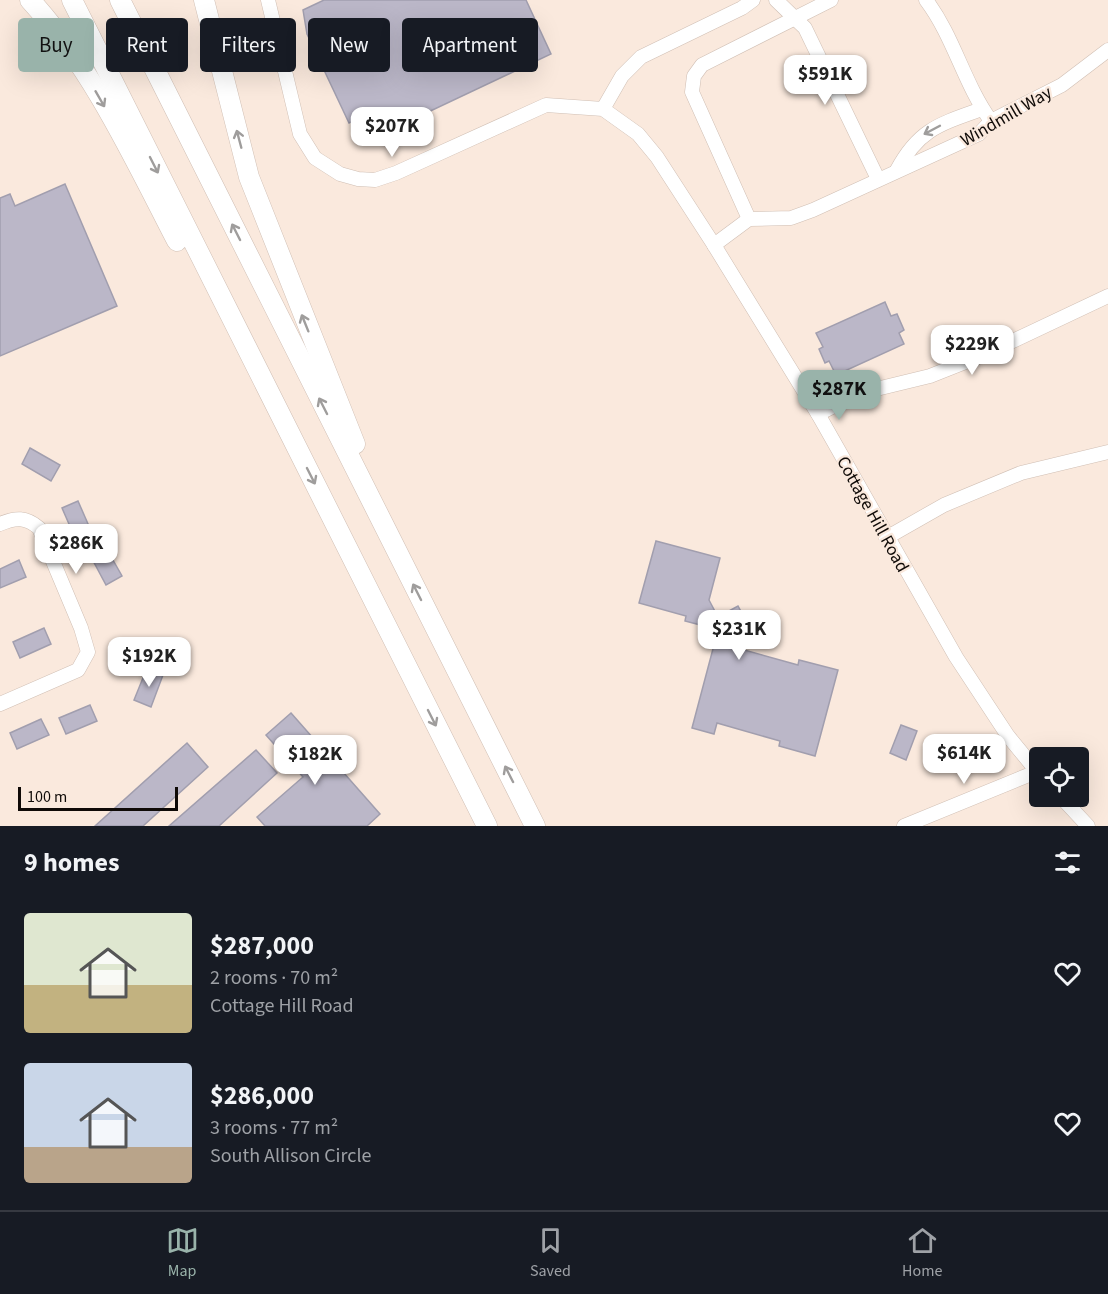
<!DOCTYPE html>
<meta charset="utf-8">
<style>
body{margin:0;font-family:"Source Sans 3",sans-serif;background:#242831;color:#f1f3f6;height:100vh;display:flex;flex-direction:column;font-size:22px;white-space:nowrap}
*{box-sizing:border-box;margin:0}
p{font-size:20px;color:#9ea1a6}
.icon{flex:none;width:33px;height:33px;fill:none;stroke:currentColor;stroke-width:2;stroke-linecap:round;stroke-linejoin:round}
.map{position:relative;height:826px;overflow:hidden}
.drawer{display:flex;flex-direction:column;background:#171b24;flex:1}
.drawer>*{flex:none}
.hud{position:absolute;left:18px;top:18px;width:600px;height:54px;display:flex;gap:12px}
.fabs{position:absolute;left:1029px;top:747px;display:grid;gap:12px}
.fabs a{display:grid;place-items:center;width:60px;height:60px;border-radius:6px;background:#171b24;box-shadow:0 6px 24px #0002;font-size:30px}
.scale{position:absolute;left:18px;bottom:15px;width:160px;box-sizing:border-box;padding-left:6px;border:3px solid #0f0a07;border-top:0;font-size:16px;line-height:21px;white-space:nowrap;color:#0f0a07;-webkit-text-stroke:4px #fae9dd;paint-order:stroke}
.price{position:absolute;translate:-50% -51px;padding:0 14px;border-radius:12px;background:#fff;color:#222;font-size:20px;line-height:39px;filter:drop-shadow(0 2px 3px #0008)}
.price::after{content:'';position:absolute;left:50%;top:36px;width:18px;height:14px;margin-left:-9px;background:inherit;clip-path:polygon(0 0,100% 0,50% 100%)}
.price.on{background:#99b3aa;color:#111}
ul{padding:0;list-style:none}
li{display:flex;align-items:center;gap:18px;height:150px;padding:0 24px}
li span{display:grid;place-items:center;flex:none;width:168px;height:120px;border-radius:6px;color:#555}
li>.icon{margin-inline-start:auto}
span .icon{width:72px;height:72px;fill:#fffc;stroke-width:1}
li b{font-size:26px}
h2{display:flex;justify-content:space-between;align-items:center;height:72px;padding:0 24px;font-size:26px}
.pill{padding:0 21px;border-radius:6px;background:#171b24;box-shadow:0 6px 24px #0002;font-size:21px;line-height:54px}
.pill.on{background:#99b3aa;color:#111}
.tab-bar{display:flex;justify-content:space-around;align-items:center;height:84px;border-top:2px solid #363941;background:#171b24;font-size:16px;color:#9ea1a6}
.tab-bar a{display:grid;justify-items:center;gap:3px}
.tab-bar .on{color:#99b3aa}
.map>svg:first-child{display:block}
.building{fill:#bbb7c8;stroke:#a19eae;stroke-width:1.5}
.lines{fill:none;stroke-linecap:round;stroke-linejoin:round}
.minor-casing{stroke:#d0bfb4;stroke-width:15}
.highway-casing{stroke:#d0bfb4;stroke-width:21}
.minor{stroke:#fff;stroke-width:14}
.highway{stroke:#fff;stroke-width:20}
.oneway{stroke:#9f9d9c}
.labels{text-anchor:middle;stroke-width:4.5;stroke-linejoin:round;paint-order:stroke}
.street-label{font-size:18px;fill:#0f0a07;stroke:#fae9dd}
</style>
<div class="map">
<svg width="1108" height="826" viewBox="0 0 1108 826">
<rect width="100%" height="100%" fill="#fae9dd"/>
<g class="building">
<path d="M324,0H526L551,54L386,132L375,110L349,123L307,34L303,10Z"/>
<path d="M65,184L117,306L0,356V198L10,194L15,206Z"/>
<path d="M885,302L891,316L897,314L904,330L899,333L904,344L836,375L829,361L825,363L819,349L823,347L816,333Z"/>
<path d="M30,448L60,465L51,481L22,464Z"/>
<path d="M78,501L92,533L76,540L62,508Z"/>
<path d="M656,541L720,558L709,600L718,617L738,606L749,626L719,643L798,665L799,660L838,670L815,756L779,746L780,741L717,723L714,734L692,728L714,645L704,626L685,621L686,616L639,603Z"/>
<path d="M105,546L122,576L106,585L90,555Z"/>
<path d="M19,560L26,577L0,588V569Z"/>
<path d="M44,628L51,644L20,658L13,642Z"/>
<path d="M147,668L163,675L151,707L134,700Z"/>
<path d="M90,705L97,721L66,734L59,718Z"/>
<path d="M291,713L380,814L367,826H265L257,817L303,777L266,735Z"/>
<path d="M41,719L49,735L17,749L10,733Z"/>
<path d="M901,725L917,731L906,760L890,753Z"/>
<path d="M187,743L208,767L143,826H95Z"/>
<path d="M256,750L277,773L219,826H169Z"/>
</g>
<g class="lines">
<g class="minor-casing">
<g id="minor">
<path d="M268,0L300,134L315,158L340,174L358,179L375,180L396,173L546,105L603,109L638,134L657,157L714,245L818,414L956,657L1008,736L1040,775"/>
<path d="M776,0L805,28L878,179"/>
<path d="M926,0C954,37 964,84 991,121"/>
<path d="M603,109L622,76L641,57L742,8L753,0"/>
<path d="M897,170C919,129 940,124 982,109"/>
<path d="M749,219L692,92L694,76L702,65L831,0"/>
<path d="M714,245L749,219L791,218L813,210L979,134L991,121L1062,85L1108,50"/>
<path d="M818,414L860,393L930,376L983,355L1108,296"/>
<path d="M0,524C16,517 26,517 39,528L81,628L88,652L78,670L0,704"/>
<path d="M886,538L944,505L1021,473L1108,452"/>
<path d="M1060,796L1088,826"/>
<path d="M904,826L1036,772"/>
</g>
</g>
<g class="highway-casing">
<g id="highway">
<path d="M30,0C93,69 134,158 177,241"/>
<path d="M72,0L487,826"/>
<path d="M120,0L535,826"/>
<path d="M204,0L249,177L355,444"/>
</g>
</g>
<use href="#minor" class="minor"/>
<use href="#highway" class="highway"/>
</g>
<defs><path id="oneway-shaft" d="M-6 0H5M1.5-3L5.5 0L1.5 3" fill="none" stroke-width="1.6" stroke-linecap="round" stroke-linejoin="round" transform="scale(1.5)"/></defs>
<g class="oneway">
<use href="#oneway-shaft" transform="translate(100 99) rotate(60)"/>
<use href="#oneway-shaft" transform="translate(932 130) rotate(152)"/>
<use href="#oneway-shaft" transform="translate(239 139) rotate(-105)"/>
<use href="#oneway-shaft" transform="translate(154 165) rotate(63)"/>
<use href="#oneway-shaft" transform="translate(236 232) rotate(-117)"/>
<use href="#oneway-shaft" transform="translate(305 323) rotate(-112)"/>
<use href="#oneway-shaft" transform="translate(323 406) rotate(-117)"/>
<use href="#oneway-shaft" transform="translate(311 476) rotate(63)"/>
<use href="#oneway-shaft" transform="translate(417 592) rotate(-117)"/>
<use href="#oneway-shaft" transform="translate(432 718) rotate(63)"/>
<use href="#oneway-shaft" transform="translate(509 774) rotate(-117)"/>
</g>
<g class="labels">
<g class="street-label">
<text transform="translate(1006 116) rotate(-30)" y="6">Windmill Way</text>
<text transform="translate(873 514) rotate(61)" y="6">Cottage Hill Road</text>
</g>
</g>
</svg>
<div class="fabs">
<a><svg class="icon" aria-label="locate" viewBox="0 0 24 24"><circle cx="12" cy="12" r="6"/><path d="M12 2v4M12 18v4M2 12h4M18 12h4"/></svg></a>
</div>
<div class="scale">100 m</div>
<b class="price" style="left:825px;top:106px">$591K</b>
<b class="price" style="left:392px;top:158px">$207K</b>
<b class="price" style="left:972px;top:376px">$229K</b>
<b class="price on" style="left:839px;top:421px">$287K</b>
<b class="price" style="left:76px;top:575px">$286K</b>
<b class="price" style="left:739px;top:661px">$231K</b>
<b class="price" style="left:149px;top:688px">$192K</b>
<b class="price" style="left:964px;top:785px">$614K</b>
<b class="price" style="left:315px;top:786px">$182K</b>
<div class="hud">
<a class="pill on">Buy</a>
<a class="pill">Rent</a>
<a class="pill">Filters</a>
<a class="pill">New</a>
<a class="pill">Apartment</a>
</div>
</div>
<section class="drawer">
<h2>9 homes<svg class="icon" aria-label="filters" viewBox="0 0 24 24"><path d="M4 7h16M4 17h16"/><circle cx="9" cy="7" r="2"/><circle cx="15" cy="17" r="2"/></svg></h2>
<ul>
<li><span style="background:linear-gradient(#dfe7d0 60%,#c2b280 0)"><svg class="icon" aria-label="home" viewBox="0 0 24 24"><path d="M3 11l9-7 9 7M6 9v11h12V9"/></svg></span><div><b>$287,000</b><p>2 rooms · 70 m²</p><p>Cottage Hill Road</p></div><svg class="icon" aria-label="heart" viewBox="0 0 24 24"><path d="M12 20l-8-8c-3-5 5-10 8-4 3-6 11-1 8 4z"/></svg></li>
<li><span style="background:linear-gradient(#c9d6e8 70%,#b9a48a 0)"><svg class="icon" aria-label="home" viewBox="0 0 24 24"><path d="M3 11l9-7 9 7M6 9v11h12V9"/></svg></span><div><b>$286,000</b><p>3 rooms · 77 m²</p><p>South Allison Circle</p></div><svg class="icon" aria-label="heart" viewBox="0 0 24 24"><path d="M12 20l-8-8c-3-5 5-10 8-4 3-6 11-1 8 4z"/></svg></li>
</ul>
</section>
<nav class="tab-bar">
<a class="on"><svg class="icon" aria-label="map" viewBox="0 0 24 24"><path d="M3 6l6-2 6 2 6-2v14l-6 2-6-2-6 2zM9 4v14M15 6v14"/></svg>Map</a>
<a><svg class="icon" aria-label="saved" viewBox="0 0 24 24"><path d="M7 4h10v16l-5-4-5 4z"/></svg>Saved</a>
<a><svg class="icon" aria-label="home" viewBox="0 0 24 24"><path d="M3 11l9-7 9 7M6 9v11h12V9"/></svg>Home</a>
</nav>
